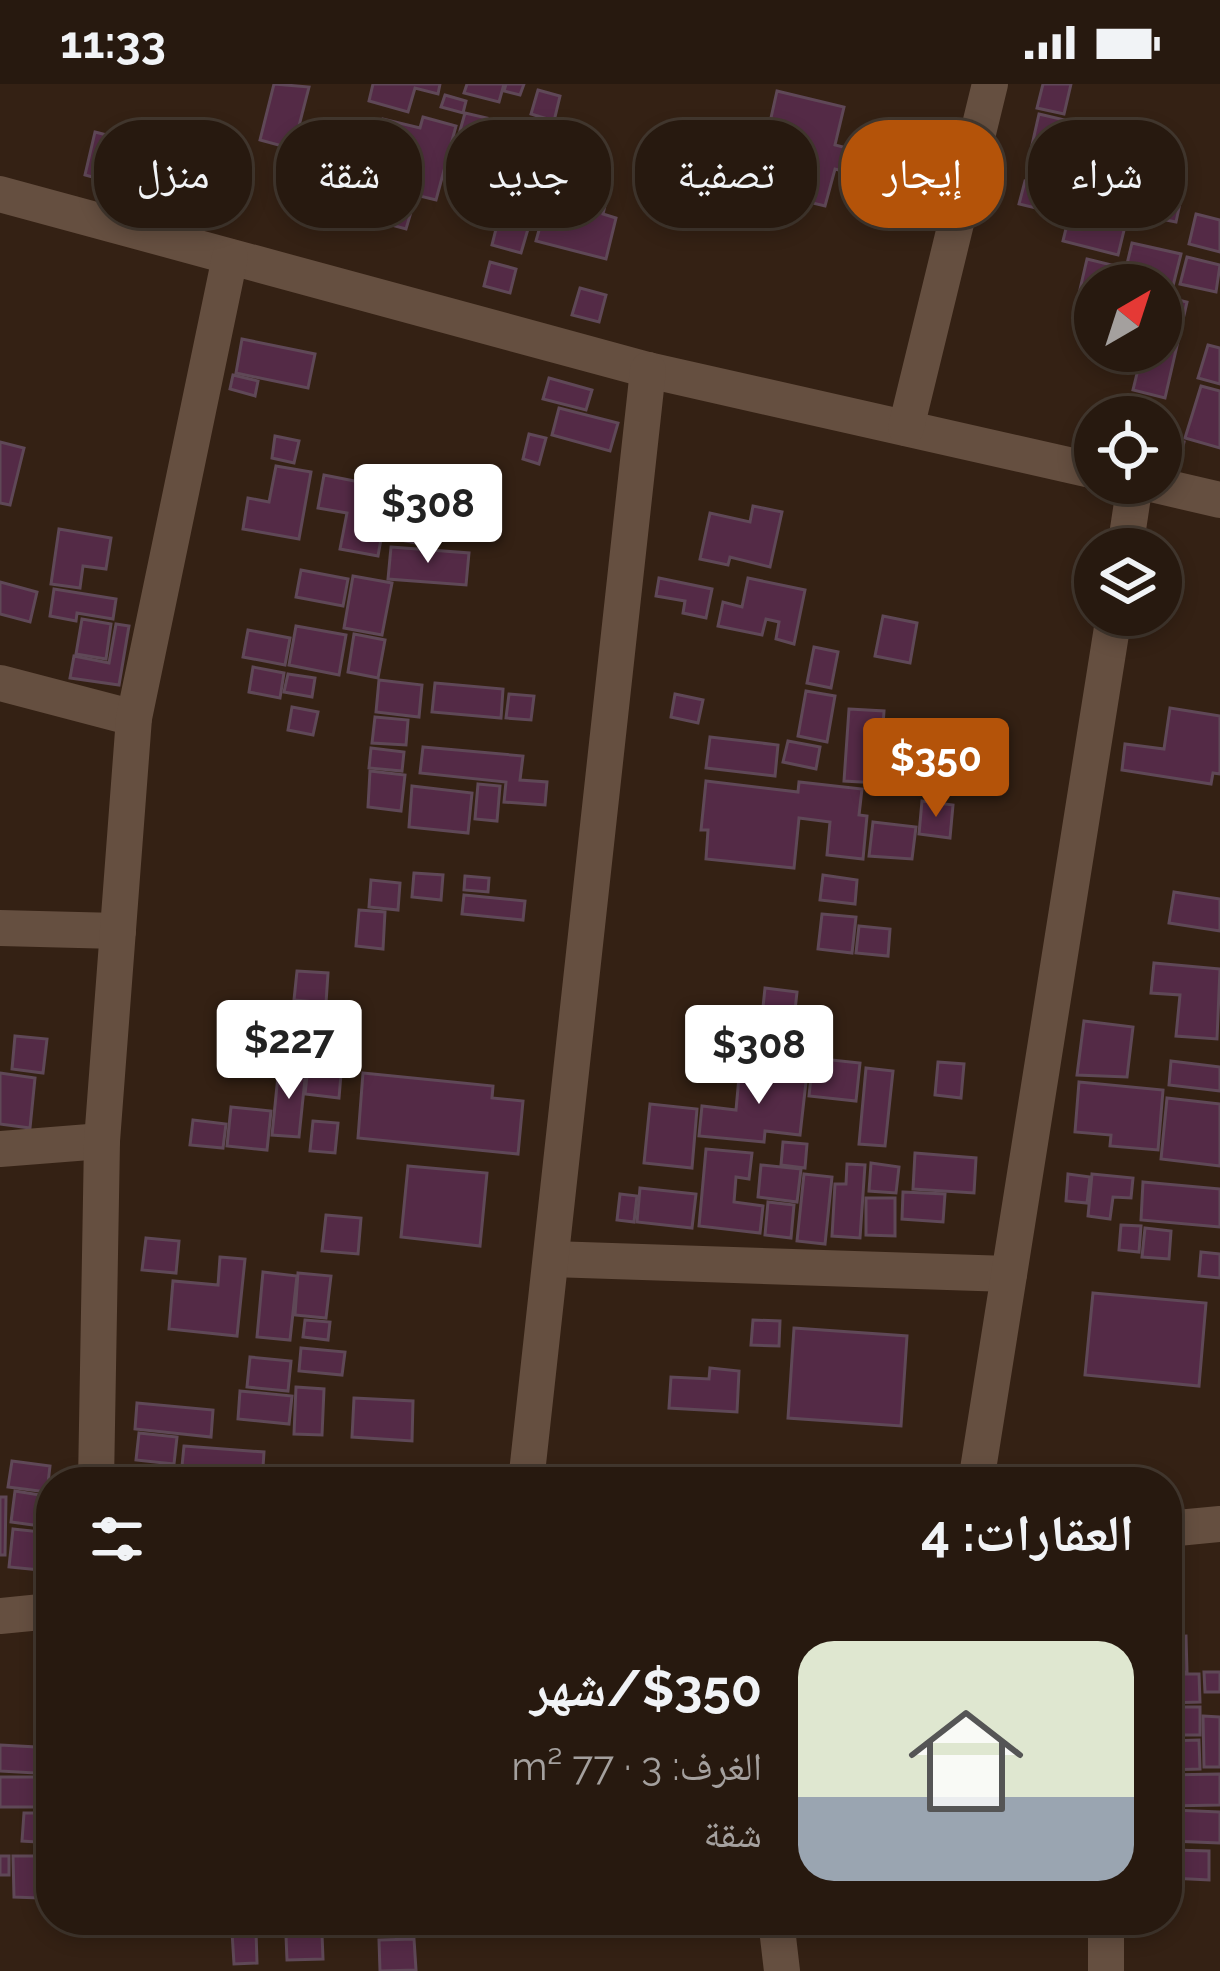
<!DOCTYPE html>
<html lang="ar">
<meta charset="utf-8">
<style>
body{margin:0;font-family:Raleway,"Noto Naskh Arabic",sans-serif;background:#33261d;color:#f1f3f6;direction:rtl;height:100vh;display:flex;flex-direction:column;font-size:45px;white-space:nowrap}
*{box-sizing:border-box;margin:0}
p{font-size:39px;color:#a4a09e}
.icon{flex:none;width:66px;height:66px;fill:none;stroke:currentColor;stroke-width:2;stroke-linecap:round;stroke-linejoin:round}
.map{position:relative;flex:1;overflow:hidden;direction:ltr}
.details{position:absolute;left:36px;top:1383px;width:1146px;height:468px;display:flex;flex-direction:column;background:#27190f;border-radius:48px;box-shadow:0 6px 18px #0003,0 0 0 3px #43382f;direction:rtl}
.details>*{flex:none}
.top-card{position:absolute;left:36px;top:36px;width:1149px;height:108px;direction:rtl;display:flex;gap:24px}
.needle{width:78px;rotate:39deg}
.tools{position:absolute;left:1074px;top:180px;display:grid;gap:24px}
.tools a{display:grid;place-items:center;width:108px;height:108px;border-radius:50%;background:#27190f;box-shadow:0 6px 18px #0003,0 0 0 3px #43382f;font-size:60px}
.price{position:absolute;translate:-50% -102px;padding:0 27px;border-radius:12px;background:#fff;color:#222;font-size:39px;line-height:78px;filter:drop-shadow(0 3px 6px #0008)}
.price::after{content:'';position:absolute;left:50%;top:72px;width:36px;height:27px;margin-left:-18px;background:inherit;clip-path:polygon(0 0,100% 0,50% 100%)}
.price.active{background:#b45309;color:#fff}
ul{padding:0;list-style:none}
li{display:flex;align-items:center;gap:36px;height:300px;padding:0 48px}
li+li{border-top:3px solid #43382f}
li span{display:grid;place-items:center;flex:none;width:336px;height:240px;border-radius:36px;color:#555}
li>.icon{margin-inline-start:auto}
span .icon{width:144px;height:144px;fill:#fffc;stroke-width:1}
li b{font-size:51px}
h2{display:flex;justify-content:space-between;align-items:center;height:144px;padding:0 48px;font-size:51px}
.tag{padding:0 42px;border-radius:48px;background:#27190f;box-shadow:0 6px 18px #0003,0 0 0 3px #43382f;font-size:42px;line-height:108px}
.tag.active{background:#b45309;color:#fff}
.status{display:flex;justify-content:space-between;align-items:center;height:84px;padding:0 60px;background:#27190f;direction:ltr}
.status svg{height:33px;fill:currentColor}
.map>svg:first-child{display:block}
.building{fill:#542a46;stroke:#5f4857;stroke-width:3}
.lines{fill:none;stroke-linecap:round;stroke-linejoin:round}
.street{stroke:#654f40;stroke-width:36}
</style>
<div class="status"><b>11:33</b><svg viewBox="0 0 49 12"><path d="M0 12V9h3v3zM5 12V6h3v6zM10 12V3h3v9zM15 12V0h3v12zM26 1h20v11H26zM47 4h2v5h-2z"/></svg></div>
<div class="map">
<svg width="1220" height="1887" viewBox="0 0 1220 1887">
<rect width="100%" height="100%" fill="#342114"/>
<g class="building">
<path d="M274,0L309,3L293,65L260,56Z"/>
<path d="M373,0H440L438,10L415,4L408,28L369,17Z"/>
<path d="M467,0H504L499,18L464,9Z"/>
<path d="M506,0H524L520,11L504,7Z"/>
<path d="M1043,0H1071L1064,30L1037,24Z"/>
<path d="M538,6L560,12L554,37L531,30Z"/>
<path d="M777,7L844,23L835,61L855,66L850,89L835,85L825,122L755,105Z"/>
<path d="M445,11L466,17L463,29L441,23Z"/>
<path d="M465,29L487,34L471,91L449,85Z"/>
<path d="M1039,30L1086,41L1077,82L1030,70Z"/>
<path d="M423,33L456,42L436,116L416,111L406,145L358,132L383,35L420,44Z"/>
<path d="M1092,38L1139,48L1135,70L1105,63L1101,80L1082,76Z"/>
<path d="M527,44L549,50L544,71L521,65Z"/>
<path d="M95,48L154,63L143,107L85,91Z"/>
<path d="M571,86L611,97L603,130L616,134L606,175L536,157L544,128L567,135L570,124L562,122Z"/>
<path d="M1080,87L1135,101L1118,171L1063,157Z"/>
<path d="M1025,97L1070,107L1065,131L1019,120Z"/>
<path d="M1153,98L1183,105L1176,138L1146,132Z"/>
<path d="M1196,130L1220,136V168L1189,160Z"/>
<path d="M498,137L528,145L521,169L492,161Z"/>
<path d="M1132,159L1181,170L1170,214L1187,218L1165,314L1133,306L1141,273L1115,267H1161V201H1122Z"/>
<path d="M1187,173L1220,181L1216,208L1180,200Z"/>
<path d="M1087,175L1120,183L1116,201H1095V232L1075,227Z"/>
<path d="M490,178L516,185L510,209L484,202Z"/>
<path d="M580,204L606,211L599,238L572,231Z"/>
<path d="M242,255L315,270L308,304L236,289Z"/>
<path d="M1208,261L1220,264V300L1198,294Z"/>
<path d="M233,291L258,297L255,312L230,305Z"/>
<path d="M549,294L592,306L586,326L543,315Z"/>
<path d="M1201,302L1220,307V364L1185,354Z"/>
<path d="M559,324L618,339L610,367L552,351Z"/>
<path d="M529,350L546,354L539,380L523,375Z"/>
<path d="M275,352L299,357L294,379L272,374Z"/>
<path d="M1161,353L1184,358L1178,386L1161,382Z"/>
<path d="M0,358L24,364L10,421L0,419Z"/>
<path d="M276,382L311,388L299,455L243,445L248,414L269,418Z"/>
<path d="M324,391L390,404L378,472L340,465L347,429L318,424Z"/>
<path d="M401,403L436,410L426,461L391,454Z"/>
<path d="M753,422L782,428L770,483L730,473L728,481L700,475L710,429L750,438Z"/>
<path d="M59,445L111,454L106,485L83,482L80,504L51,500Z"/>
<path d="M391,463L469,469L466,501L388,495Z"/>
<path d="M301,486L348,495L343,522L296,513Z"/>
<path d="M353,492L392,499L382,551L344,544Z"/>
<path d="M659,494L712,505L706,534L683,529L685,517L656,512Z"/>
<path d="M748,494L805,506L794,560L776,555L779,538L766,535L762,551L718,542L723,518L742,523Z"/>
<path d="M0,498L37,508L30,538L0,530Z"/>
<path d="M54,505L116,515L113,535L77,529L76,537L50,532Z"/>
<path d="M883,532L917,539L910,579L875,572Z"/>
<path d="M82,535L111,540L106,575L76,570Z"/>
<path d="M116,540L129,542L119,601L70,594L74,572L109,579Z"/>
<path d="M296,542L346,551L339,591L289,581Z"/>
<path d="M248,546L290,554L285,581L243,573Z"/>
<path d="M354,550L385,556L378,594L348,588Z"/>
<path d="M814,563L838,568L831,604L807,599Z"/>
<path d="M253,583L284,589L280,614L249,608Z"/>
<path d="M288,590L315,594L312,613L284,608Z"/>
<path d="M379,596L422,601L419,633L376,628Z"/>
<path d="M435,599L503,605L501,634L432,628Z"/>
<path d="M806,607L835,612L827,658L798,652Z"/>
<path d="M509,610L534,612L531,636L506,634Z"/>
<path d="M675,610L703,616L698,639L671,633Z"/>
<path d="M292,623L318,628L313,651L288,646Z"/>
<path d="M1170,624L1220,632V690L1213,689L1211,700L1122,686L1125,660L1164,665Z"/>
<path d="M849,625L884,627L879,699L844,697Z"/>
<path d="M375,633L408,636L406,661L372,659Z"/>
<path d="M710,653L778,661L775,692L706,684Z"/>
<path d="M788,657L820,663L816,685L783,678Z"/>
<path d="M423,663L523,672L520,696L547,698L545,721L504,718L506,698L420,689Z"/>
<path d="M371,664L404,668L402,687L369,684Z"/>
<path d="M370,687L405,691L401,727L368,723Z"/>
<path d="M706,697L798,708L799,698L862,705L859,731L867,732L863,775L827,771L830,738L799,734L794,784L706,775L708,746H701Z"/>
<path d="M478,700L500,702L497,737L475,735Z"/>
<path d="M412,702L472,709L468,749L409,743Z"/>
<path d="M922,717L953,721L950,754L919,750Z"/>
<path d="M873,738L916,743L912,775L869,772Z"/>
<path d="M414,789L443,791L441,816L412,813Z"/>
<path d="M823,791L857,796L855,820L820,816Z"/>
<path d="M465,792L489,794L488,808L464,806Z"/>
<path d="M371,796L400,799L398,826L369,823Z"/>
<path d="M1174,808L1220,815V847L1169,839Z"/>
<path d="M464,811L525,817L523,836L462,830Z"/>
<path d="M359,826L385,828L383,865L356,862Z"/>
<path d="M822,830L856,833L852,869L818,865Z"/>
<path d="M859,842L890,845L888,872L856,869Z"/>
<path d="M1154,879L1220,885L1217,955L1176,952L1180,911L1151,909Z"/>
<path d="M297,887L328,889L326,919L294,916Z"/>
<path d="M765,904L797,908L793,945L761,942Z"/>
<path d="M298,920L324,923L322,945L297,943Z"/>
<path d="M264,926L292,929L289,958L261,955Z"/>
<path d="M1084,937L1133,943L1127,993L1077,991Z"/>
<path d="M15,952L47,955L43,989L12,985Z"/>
<path d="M309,974L342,978L339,1014L305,1010Z"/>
<path d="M813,974L860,979L856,1017L809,1012Z"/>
<path d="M1171,977L1220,983V1007L1169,1001Z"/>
<path d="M938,978L964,980L961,1014L935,1011Z"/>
<path d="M279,982L306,985L299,1053L272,1051Z"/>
<path d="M740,982L807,989L800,1051L765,1047L764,1058L699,1052L702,1022L736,1026Z"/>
<path d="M866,984L893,987L885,1062L859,1060Z"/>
<path d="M0,989L35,994L30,1044L0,1040Z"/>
<path d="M363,989L493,1002L492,1014L523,1017L518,1070L358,1054Z"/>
<path d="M1079,998L1163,1006L1158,1066L1110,1062L1111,1051L1075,1048Z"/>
<path d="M1167,1014L1220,1020V1082L1161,1075Z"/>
<path d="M650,1020L697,1025L692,1084L644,1079Z"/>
<path d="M231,1023L271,1027L267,1066L227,1062Z"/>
<path d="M193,1036L226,1040L223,1064L190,1061Z"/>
<path d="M313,1037L338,1039L335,1069L310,1067Z"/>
<path d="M783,1058L807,1060L805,1084L781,1081Z"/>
<path d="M706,1065L752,1069L749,1095L736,1093L734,1118L763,1122L760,1149L699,1142Z"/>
<path d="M915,1069L976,1074L974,1109L913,1105Z"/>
<path d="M871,1079L899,1083L896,1109L869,1107Z"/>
<path d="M847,1080L865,1081L860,1154L832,1152L835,1100H846Z"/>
<path d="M761,1081L801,1085L797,1118L758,1113Z"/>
<path d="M408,1082L487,1089L480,1162L401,1153Z"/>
<path d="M804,1090L832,1093L825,1160L797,1157Z"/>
<path d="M1068,1090L1090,1093L1087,1119L1066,1117Z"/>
<path d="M1092,1090L1133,1094L1131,1114L1113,1113L1110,1135L1088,1132Z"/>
<path d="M1143,1098L1220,1105V1143L1141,1136Z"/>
<path d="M640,1104L696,1110L692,1144L637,1138Z"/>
<path d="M903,1108L945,1110L943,1138L902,1135Z"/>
<path d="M620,1110L637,1112L634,1138L617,1136Z"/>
<path d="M866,1114H895V1152L866,1151Z"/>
<path d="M768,1118L794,1121L791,1154L765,1151Z"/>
<path d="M326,1131L361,1134L358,1170L322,1167Z"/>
<path d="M1121,1141L1141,1142L1139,1168L1119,1166Z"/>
<path d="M1145,1144L1171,1147L1169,1175L1142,1173Z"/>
<path d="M146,1154L179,1157L176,1189L142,1186Z"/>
<path d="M1201,1168L1220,1170V1194L1199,1192Z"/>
<path d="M220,1173L245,1175L237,1252L169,1245L173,1197L218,1201Z"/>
<path d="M263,1188L297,1192L290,1256L257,1253Z"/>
<path d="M298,1189L331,1192L326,1234L295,1231Z"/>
<path d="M1093,1209L1206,1219L1199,1302L1085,1291Z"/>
<path d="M305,1236L330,1238L328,1256L303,1253Z"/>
<path d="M753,1236L780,1237L779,1262L751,1261Z"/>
<path d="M794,1244L907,1252L901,1342L788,1334Z"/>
<path d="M301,1264L345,1268L342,1291L299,1287Z"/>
<path d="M250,1273L291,1277L288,1307L247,1303Z"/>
<path d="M710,1284L739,1287L737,1328L669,1324L671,1293L709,1295Z"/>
<path d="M296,1303L324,1305L322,1351L294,1350Z"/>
<path d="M240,1307L292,1312L289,1340L238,1335Z"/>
<path d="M354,1314L413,1317L412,1357L352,1353Z"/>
<path d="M137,1319L213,1326L211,1353L135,1345Z"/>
<path d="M139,1349L177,1353L174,1380L136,1376Z"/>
<path d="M184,1362L264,1368L262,1398L181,1392Z"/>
<path d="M12,1377L50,1382L47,1408L8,1403Z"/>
<path d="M15,1407L46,1412L41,1442L11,1438Z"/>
<path d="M0,1413H6L5,1471H0Z"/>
<path d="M13,1445L51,1449V1487L9,1483Z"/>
<path d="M1186,1552L1187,1588H1167V1553Z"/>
<path d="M1204,1588H1220V1608H1205Z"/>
<path d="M1167,1590H1199L1200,1618L1167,1619Z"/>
<rect x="1167" y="1623" width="33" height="28"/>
<path d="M1203,1632L1220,1633V1683H1204Z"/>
<path d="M1199,1656L1200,1685L1167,1686V1657Z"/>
<path d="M0,1661L36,1663L35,1689L0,1687Z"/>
<path d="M1220,1690V1721L1167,1722V1691Z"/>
<path d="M0,1693H37L36,1723H0Z"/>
<path d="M1172,1726L1220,1728V1759L1171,1757Z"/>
<path d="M24,1729H37L36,1758L22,1757Z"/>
<path d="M1172,1766L1209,1767V1796L1171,1794Z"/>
<rect x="0" y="1772" width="9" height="19"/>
<path d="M13,1772H40L39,1814L14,1813Z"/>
<path d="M292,1836H326V1846L293,1847Z"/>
<rect x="393" y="1836" width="17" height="15"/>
<path d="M506,1836H535V1852L506,1851Z"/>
<path d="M256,1847L257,1879L234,1880L232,1848Z"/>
<path d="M322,1850L323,1875L287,1876L286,1852Z"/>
<path d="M414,1855L416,1886L380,1887L379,1856Z"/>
</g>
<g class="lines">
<g class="street">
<path d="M0,110L648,286L1095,387"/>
<path d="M906,344L990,0"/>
<path d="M1147,399L1220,416"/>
<path d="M1125,465L1135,399"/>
<path d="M0,599L134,634"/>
<path d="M0,844L118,847"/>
<path d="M0,1065L102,1057"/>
<path d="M551,1175L1009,1190"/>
<path d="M96,1398L102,1057L134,634L230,173"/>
<path d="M526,1398L648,286"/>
<path d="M976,1398L1114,531"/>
<path d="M1167,1445L1220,1440"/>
<path d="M0,1532L51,1527"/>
<path d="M776,1836L782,1887"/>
<path d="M1106,1836V1887"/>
</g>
</g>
</svg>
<div class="tools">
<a><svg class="needle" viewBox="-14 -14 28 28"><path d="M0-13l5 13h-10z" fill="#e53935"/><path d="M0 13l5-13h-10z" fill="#a4a09e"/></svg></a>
<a><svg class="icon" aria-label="locate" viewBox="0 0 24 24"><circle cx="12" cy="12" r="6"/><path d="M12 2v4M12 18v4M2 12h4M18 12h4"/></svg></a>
<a><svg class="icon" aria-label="layers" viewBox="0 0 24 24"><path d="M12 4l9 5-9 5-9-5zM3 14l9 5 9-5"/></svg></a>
</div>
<b class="price" style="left:428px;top:482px">$308</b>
<b class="price active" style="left:936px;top:736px">$350</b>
<b class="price" style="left:289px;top:1018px">$227</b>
<b class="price" style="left:759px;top:1023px">$308</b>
<div class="top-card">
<a class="tag">شراء</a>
<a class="tag active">إيجار</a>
<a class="tag">تصفية</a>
<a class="tag">جديد</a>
<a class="tag">شقة</a>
<a class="tag">منزل</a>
</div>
<section class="details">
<h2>العقارات: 4<svg class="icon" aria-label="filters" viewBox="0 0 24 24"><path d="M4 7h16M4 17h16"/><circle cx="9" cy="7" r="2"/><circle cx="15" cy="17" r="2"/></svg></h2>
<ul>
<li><span style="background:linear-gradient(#dfe7d0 65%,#9aa5b1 0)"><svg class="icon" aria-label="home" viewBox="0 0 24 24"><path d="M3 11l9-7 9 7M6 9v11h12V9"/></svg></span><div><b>$350/شهر</b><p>الغرف: 3 · 77 m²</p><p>شقة</p></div></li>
</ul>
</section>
</div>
